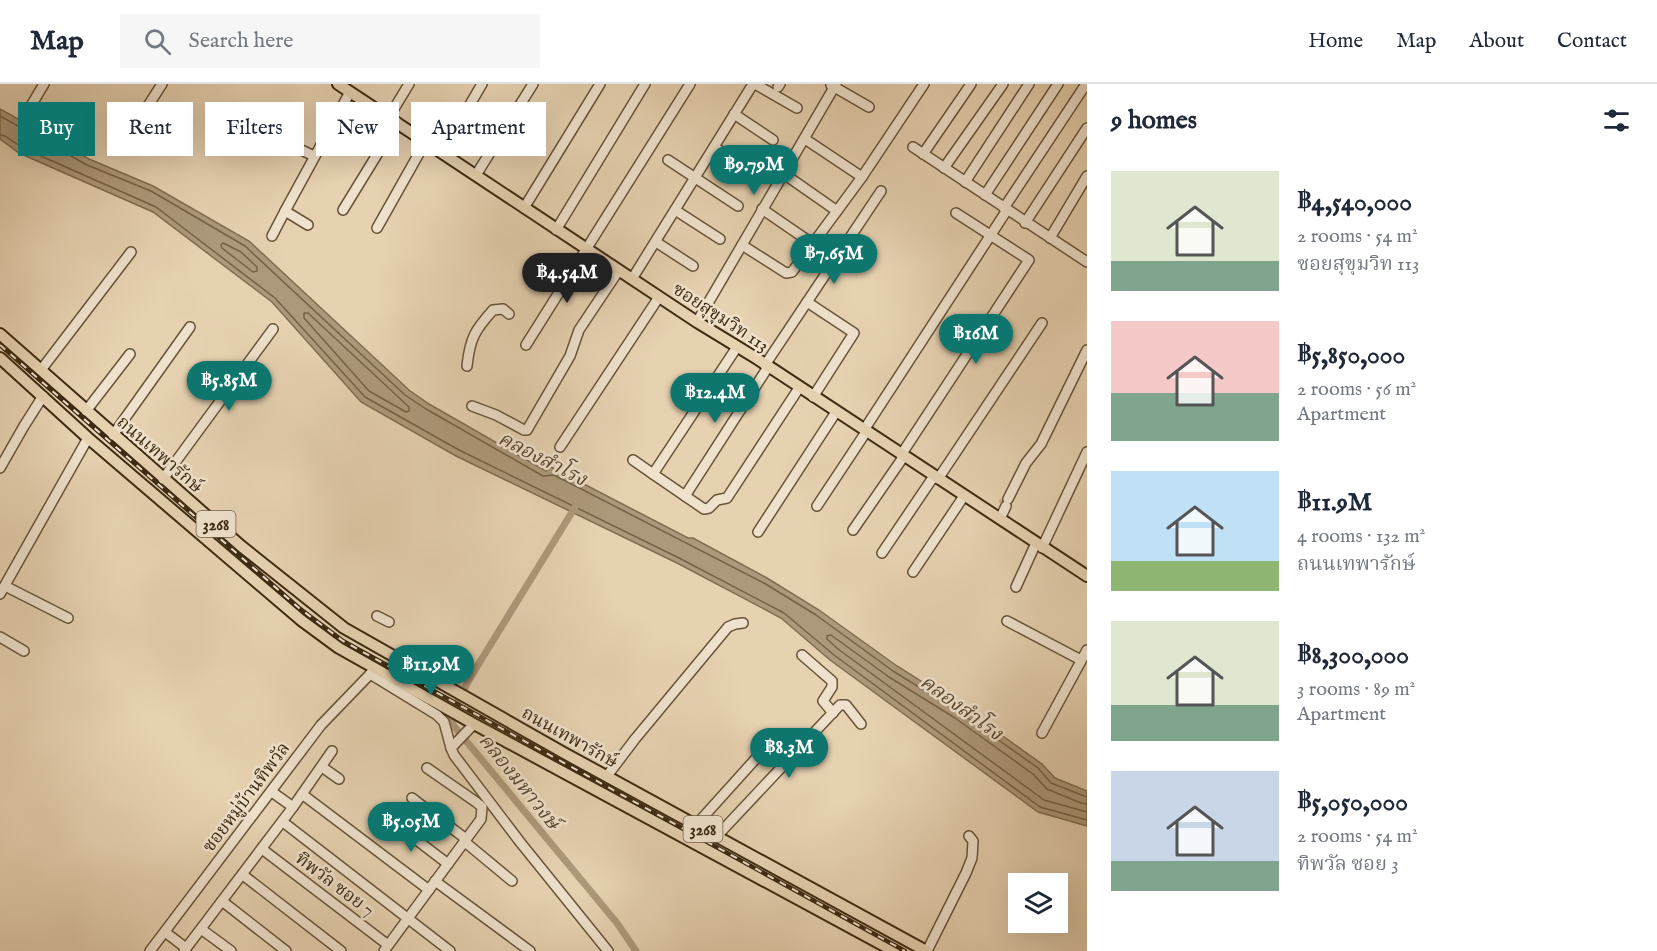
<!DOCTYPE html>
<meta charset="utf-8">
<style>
body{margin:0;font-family:"IM FELL English","Noto Serif Thai",serif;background:#f6f6f7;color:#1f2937;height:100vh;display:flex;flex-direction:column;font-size:22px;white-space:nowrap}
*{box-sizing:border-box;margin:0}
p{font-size:20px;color:#747a83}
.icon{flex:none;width:33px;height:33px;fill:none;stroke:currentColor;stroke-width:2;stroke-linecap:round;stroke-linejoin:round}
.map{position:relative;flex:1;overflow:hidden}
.details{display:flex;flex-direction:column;background:#fff;width:570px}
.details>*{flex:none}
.top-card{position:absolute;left:18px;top:18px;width:570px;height:54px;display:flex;gap:12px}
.controls{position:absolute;left:1008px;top:789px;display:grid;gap:12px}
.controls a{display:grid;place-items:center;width:60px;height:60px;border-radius:0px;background:#fff;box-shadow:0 6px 24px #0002;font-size:30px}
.price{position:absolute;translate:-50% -51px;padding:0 14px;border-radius:21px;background:#0f766e;color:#fff;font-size:20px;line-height:39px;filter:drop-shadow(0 2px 3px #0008)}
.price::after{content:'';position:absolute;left:50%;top:36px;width:18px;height:14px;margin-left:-9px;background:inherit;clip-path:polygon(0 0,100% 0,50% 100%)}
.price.active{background:#222;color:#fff}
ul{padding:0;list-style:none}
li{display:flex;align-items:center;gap:18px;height:150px;padding:0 24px}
li span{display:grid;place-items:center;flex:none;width:168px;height:120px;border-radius:0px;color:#555}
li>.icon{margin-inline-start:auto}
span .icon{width:72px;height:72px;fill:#fffc;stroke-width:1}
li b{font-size:26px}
h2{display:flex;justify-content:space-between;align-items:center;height:72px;padding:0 24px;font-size:26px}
.tag{padding:0 21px;border-radius:0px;background:#fff;box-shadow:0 6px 24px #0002;font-size:21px;line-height:54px}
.tag.active{background:#0f766e;color:#fff}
header{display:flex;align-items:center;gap:36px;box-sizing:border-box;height:84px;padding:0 30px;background:#fff;border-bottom:2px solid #e0e1e3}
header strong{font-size:28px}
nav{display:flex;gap:33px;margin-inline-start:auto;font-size:21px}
.search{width:420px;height:54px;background:#f6f6f7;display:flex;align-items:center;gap:15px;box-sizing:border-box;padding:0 21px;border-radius:0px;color:#747a83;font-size:22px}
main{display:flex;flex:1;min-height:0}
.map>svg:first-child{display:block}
.water{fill:#ad987b;stroke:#806c51;stroke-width:1.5}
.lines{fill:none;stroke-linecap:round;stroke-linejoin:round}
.shore{stroke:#756146;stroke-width:1.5}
.canal{stroke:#ad987b;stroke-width:7}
.minor-tunnel{stroke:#c4b091;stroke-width:9;stroke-dasharray:9 4.5;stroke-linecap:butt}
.minor-casing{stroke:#675439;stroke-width:12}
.major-casing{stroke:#3d2a11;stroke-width:14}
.minor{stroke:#efe1cc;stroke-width:9}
.major{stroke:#e6d1b1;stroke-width:10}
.rail-casing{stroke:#3d2a11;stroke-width:4.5}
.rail{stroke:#efe1cc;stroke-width:2;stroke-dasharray:7;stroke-linecap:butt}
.labels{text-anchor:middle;stroke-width:5;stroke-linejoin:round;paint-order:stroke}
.shield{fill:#efe1cc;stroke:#726149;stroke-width:1.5}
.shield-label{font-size:16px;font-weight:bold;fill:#3d2a11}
.street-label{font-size:18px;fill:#3d2a11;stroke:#efe1cc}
.water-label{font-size:20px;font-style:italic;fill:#59462c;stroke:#efe1cc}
</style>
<header>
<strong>Map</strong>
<div class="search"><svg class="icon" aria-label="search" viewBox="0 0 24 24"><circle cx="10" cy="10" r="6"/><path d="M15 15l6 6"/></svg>Search here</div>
<nav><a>Home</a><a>Map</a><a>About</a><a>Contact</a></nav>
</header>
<main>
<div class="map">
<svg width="1087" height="867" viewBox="0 0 1087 867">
<rect width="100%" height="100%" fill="#e6d1b1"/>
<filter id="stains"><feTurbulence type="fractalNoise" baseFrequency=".00333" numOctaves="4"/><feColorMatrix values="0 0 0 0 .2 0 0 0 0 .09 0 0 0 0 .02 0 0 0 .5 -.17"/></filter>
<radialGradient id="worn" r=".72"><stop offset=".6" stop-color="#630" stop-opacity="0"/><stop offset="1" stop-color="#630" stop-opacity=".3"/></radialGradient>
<path class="water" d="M0,25L89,75L153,102L249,157L409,306L429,320L546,387L551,383L688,454H693L767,494L819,526L897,582L962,623L1042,680L1055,694L1087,707V742L1038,728L830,576L781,534L677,479L456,372L361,318L272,218L153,128L19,69L0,55Z"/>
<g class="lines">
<g class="shore">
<path d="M0,32L87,81L151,107L245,162L405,311L426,325L543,392L554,391L764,499L816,531L893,587L959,628L1038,684L1051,699L1087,713"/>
<path d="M0,51L5,52L23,64L156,123L275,214L365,313L459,366L679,474L784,529L834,571L1040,723L1087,736"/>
<path d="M223,159L241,168L257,183V187L253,188L222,164L221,161Z"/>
<path d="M304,229H308L409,323V327L406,328L369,307L304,234Z"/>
<path d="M1087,720L1081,719L1047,705L1033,690L955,634L889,593L831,551L827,552V555L838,565L1044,716L1087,728"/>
</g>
<path class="canal" d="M577,420L470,594L452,629L453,641L617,839L636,867"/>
<path class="minor-tunnel" d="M1002,420L1004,417"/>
<g class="minor-casing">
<g id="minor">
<path d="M755,0L797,24"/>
<path d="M831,1L869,23"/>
<path d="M778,3L780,0"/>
<path d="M29,25L44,0"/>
<path d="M734,30L773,56"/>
<path d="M389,33L409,0"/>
<path d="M805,55L862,93"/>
<path d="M124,59L162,0"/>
<path d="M291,61L314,72"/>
<path d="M714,63L759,91"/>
<path d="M913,63L1087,178"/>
<path d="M442,68L482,0"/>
<path d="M923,70L971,0"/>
<path d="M668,76L738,122"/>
<path d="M944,84L1003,0"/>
<path d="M784,90L837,127"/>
<path d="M476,91L533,0"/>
<path d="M965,98L1029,0"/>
<path d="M985,111L1058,0"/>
<path d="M524,124L600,0"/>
<path d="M1004,124L1086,0"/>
<path d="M762,125L813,160"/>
<path d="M343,126L397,38"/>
<path d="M675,126L720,155"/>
<path d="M1025,139L1087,44"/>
<path d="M308,141L285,127L350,8"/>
<path d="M377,144L426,57"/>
<path d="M556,146L645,0"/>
<path d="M272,152L285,127"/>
<path d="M1050,154L1087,92"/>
<path d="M656,158L693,182"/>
<path d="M742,161L786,189L792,188L862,93L924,0"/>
<path d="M632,195L753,0"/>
<path d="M807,218L854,249L813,313"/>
<path d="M697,238L836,0"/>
<path d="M526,261L690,0"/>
<path d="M765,281L881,107"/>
<path d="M467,282C470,254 475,246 493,226L503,225L509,230"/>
<path d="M41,286L131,168"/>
<path d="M472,322L496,331L524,346H527L570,272L579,246L619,186"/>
<path d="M86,327L130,270"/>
<path d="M864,346L1007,126"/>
<path d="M113,351L190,243"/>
<path d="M560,363L659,213"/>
<path d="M901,371L1029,176L956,129"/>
<path d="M633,376L653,390L737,263"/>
<path d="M0,384L24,342L43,312"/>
<path d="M653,390L704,425L709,424L717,416L727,414L799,304"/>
<path d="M163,395L273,245"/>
<path d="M938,395L1042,239"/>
<path d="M685,412L768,283"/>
<path d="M1008,415L1026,379L1041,360L1087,266"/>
<path d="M817,422L866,348"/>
<path d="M1000,435L1006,422"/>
<path d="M853,446L904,372"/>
<path d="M758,448L836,328"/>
<path d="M1042,464L1087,368"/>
<path d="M882,469L934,392"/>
<path d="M913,488L964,412"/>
<path d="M5,502L68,534"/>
<path d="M1016,503L1036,459"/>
<path d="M0,510L88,354"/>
<path d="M377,532L389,538"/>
<path d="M1007,537L1081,576"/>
<path d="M0,553L24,567"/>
<path d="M802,571L832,597V603L823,617L833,629"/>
<path d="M370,590L437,631L444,638L451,664"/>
<path d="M474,640L451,664L454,671L520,758L608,867"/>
<path d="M1042,649L1087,566"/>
<path d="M322,683L339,695"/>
<path d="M607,692L635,655L728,543L735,540L743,539"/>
<path d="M272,708L293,723L332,667"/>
<path d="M302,710L429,806"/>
<path d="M412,714L466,755"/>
<path d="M392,737L448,780"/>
<path d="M283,738L450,867"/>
<path d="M696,741L769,660"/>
<path d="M717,752L840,621H846L861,640"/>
<path d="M465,758L512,797"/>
<path d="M262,765L388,861"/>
<path d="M243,791L341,867"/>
<path d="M435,797L530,867"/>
<path d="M222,817L286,867"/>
<path d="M201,845L231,867"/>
<path d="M165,848L186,864"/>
<path d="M150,867L321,641L375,585"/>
<path d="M184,867L293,723"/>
<path d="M384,867L481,735L482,723L476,718L427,684"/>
<path d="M927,867L966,789L972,774L973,757L969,752"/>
</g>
</g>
<g class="major-casing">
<g id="major">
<path d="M338,0L697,238L756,274L1087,492"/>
<path d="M0,250L241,462L344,544L564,669L926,867"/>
<path d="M0,274L88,354L301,536L339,564L474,640L894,867"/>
</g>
</g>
<use href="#minor" class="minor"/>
<use href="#major" class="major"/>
<g class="rail-casing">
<path id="rail" d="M0,261L299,524L343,557L905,867"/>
</g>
<use href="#rail" class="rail"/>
</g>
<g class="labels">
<g class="shield">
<rect x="196.5" y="427" width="39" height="26" rx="4.5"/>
<rect x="683.5" y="732" width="39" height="26" rx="4.5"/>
</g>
<g class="shield-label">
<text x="216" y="446">3268</text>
<text x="703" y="751">3268</text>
</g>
<g class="street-label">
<text transform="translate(721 233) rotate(33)" y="6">ซอยสุขุมวิท 113</text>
<text transform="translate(160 370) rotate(41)" y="6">ถนนเทพารักษ์</text>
<text transform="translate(570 653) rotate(29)" y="6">ถนนเทพารักษ์</text>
<text transform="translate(246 713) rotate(-53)" y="6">ซอยหมู่บ้านทิพวัล</text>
<text transform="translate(335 800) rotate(37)" y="6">ทิพวัล ซอย 7</text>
</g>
<g class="water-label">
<text transform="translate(543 374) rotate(27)" y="7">คลองสำโรง</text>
<text transform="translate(962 623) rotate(36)" y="7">คลองสำโรง</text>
<text transform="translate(520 697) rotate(51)" y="7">คลองมหาวงษ์</text>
</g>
</g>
<rect width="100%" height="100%" filter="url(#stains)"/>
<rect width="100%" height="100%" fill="url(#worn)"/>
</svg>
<div class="controls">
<a><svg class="icon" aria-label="layers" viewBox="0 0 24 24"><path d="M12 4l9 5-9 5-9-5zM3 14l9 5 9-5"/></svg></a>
</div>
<b class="price" style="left:754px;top:112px">฿9.79M</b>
<b class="price" style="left:834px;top:201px">฿7.65M</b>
<b class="price active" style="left:567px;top:220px">฿4.54M</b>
<b class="price" style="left:976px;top:281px">฿16M</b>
<b class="price" style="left:229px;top:328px">฿5.85M</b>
<b class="price" style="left:715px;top:340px">฿12.4M</b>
<b class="price" style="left:431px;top:612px">฿11.9M</b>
<b class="price" style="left:789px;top:695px">฿8.3M</b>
<b class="price" style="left:411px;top:769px">฿5.05M</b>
<div class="top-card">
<a class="tag active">Buy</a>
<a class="tag">Rent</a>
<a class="tag">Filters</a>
<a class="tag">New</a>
<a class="tag">Apartment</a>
</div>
</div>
<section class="details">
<h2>9 homes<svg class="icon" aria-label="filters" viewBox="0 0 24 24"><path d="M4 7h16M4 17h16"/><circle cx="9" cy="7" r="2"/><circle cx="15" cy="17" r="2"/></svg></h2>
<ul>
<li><span style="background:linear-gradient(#dfe7d0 75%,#7fa58c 0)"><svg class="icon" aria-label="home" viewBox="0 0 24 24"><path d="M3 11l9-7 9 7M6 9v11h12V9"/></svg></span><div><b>฿4,540,000</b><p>2 rooms · 54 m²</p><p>ซอยสุขุมวิท 113</p></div></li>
<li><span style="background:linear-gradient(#f6c9c9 60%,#7fa58c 0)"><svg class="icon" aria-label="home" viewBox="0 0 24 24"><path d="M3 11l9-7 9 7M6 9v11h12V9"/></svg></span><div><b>฿5,850,000</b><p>2 rooms · 56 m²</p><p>Apartment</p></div></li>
<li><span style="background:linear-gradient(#bfe0f5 75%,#8fb573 0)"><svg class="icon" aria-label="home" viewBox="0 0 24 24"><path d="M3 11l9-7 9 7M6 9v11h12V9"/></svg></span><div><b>฿11.9M</b><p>4 rooms · 132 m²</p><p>ถนนเทพารักษ์</p></div></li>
<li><span style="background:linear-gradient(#dfe7d0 70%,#7fa58c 0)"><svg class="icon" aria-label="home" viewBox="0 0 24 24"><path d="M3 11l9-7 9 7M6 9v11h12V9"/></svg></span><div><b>฿8,300,000</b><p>3 rooms · 89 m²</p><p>Apartment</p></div></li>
<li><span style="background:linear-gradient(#c9d6e8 75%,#7fa58c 0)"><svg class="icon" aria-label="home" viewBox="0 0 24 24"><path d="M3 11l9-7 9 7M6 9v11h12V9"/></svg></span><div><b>฿5,050,000</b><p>2 rooms · 54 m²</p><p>ทิพวัล ซอย 3</p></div></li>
</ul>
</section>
</main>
